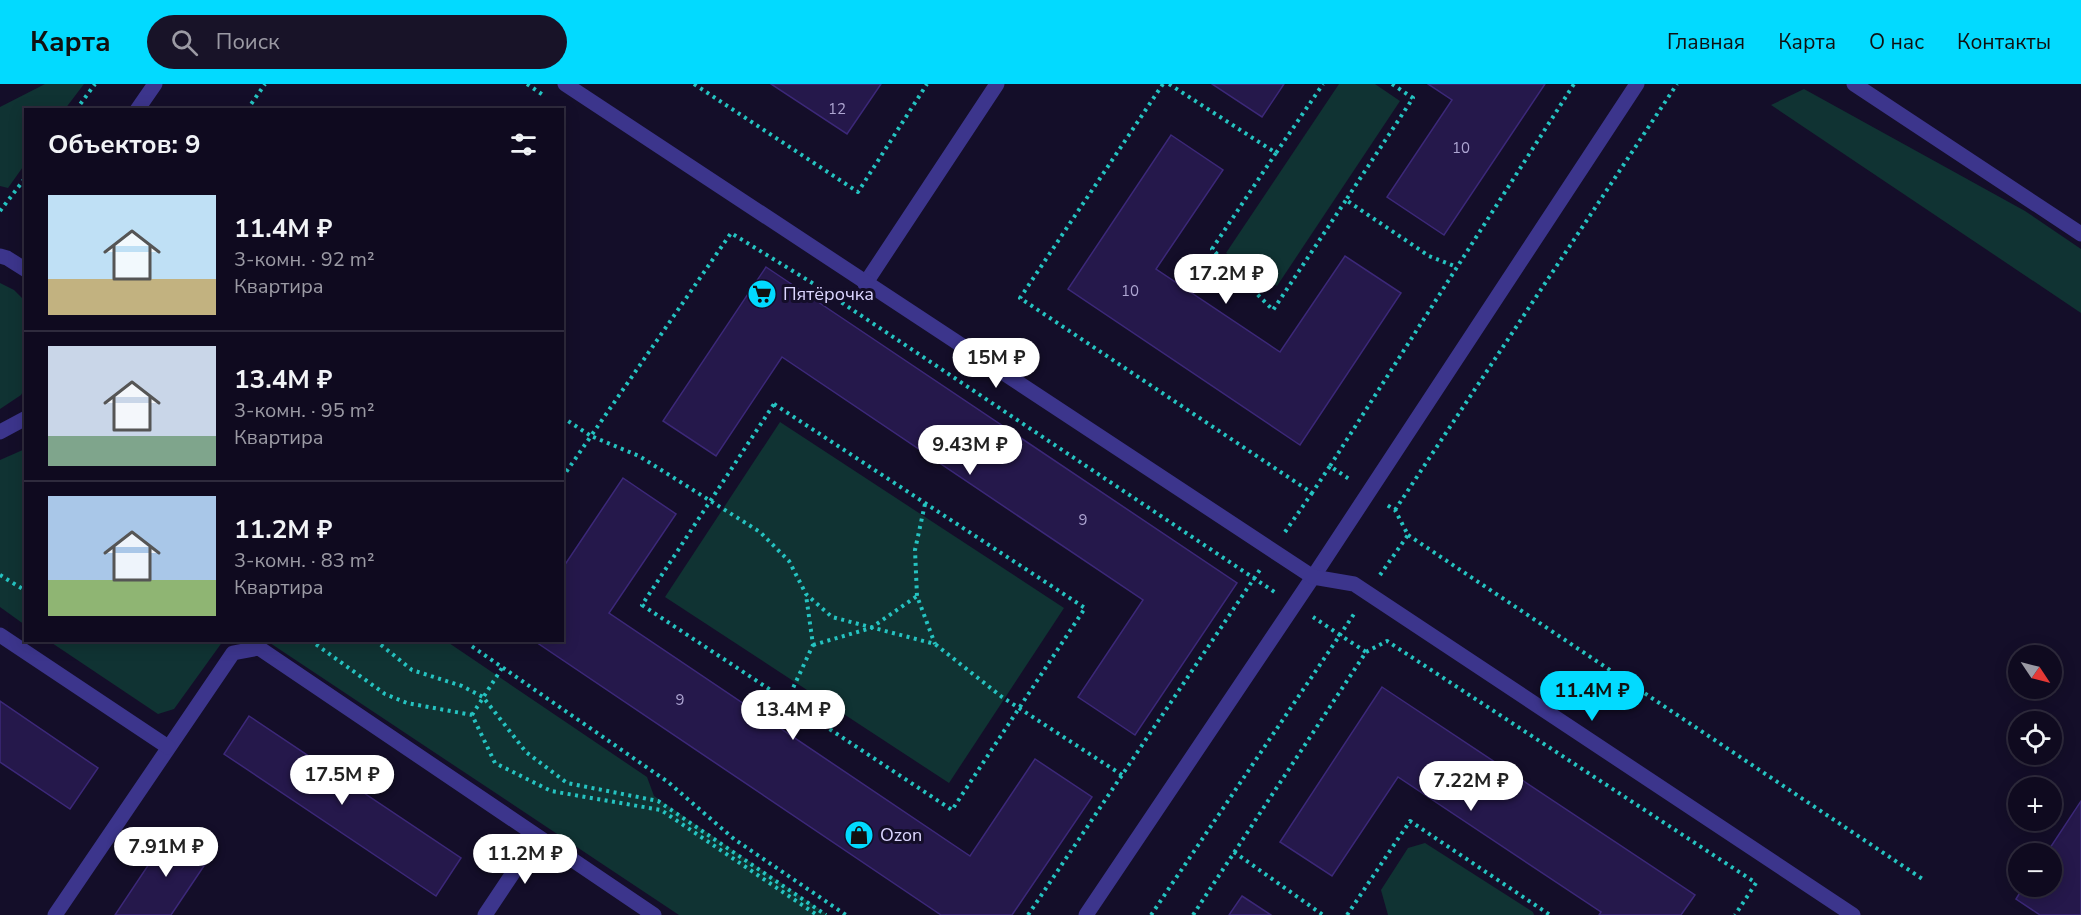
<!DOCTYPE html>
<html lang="ru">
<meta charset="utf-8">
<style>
body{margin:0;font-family:"Nunito Sans",sans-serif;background:#181328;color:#f1f3f6;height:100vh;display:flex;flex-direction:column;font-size:22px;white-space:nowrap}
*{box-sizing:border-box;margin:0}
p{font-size:20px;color:#9b9aa4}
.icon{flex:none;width:33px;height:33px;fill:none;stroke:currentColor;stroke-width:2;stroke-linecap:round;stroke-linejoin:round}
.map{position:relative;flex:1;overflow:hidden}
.details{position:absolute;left:24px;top:24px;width:540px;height:534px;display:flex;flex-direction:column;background:#0f0a1f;border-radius:0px;box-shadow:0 3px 15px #0003,0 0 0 2px #2f2b3d}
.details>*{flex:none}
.needle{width:39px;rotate:125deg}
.controls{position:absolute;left:2008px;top:561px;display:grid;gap:12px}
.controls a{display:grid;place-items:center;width:54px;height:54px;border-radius:50%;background:#0f0a1f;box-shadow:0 3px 15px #0003,0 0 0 2px #2f2b3d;font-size:30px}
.price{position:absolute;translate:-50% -51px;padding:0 14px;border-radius:21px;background:#fff;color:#222;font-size:20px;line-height:39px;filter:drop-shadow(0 2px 3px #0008)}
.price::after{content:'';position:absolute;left:50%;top:36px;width:18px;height:14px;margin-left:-9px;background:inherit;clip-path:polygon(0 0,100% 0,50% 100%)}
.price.current{background:#02daff;color:#111}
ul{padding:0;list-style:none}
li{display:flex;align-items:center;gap:18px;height:150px;padding:0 24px}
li+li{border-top:2px solid #2f2b3d}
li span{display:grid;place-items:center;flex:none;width:168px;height:120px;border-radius:0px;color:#555}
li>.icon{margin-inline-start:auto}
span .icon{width:72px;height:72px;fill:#fffc;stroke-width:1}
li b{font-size:26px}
h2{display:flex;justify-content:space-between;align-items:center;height:72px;padding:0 24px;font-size:26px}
header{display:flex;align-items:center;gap:36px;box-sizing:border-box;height:84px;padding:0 30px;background:#02daff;color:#111}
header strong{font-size:28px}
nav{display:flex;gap:33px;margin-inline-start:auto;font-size:21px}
.search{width:420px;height:54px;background:#181328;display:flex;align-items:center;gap:15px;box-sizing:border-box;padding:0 21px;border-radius:33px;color:#9b9aa4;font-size:22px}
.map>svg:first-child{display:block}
.green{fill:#103333}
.building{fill:#25184b;stroke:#3c2879;stroke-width:1.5}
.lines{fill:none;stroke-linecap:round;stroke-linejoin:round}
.path{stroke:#25c3c1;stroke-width:4;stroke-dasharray:3 4.5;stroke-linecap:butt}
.lane{stroke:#3c358c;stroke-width:15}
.street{stroke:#3c358c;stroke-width:15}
.labels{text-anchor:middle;stroke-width:6;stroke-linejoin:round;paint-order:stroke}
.number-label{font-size:15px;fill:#aea6d2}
.poi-label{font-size:18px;fill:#dcd6ff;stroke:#140e29;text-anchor:start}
</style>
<header>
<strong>Карта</strong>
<div class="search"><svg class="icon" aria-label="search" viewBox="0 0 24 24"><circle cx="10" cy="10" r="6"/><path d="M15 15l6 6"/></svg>Поиск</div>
<nav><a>Главная</a><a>Карта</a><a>О нас</a><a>Контакты</a></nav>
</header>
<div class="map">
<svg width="2081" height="831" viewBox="0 0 2081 831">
<rect width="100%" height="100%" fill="#140e29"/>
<g class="green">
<path d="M45,0H84L65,25L26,26L25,80L8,104L0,102V23Z"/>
<path d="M1339,0H1375L1400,17L1277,202L1226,169Z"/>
<path d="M1804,5L2025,127L2081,165V229L1771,21Z"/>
<path d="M0,199L14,206L26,218L25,304L21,311L0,325Z"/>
<path d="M780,338L1064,524L949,699L665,513Z"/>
<path d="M25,365V541L0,523V376Z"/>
<path d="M49,557H223L174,625L158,630Z"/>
<path d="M267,557H446L647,693L654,712L828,831H679Z"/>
<path d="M1425,759L1533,828L1534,831H1388L1381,806L1408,764Z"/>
</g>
<g class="building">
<path d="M771,0H881L847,50Z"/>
<path d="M1212,0H1284L1262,33Z"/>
<path d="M1428,0H1545L1444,151L1387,113L1452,16Z"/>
<path d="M1171,51L1223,86L1156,185L1280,268L1345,172L1401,209L1300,361L1068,205Z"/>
<path d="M766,183L1237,499L1135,651L1078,613L1143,516L782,273L716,372L663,337Z"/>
<path d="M623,394L676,430L609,529L970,772L1035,675L1092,713L1012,831H941L533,556H562V485Z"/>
<path d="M1382,603L1695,811L1681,831H1599L1601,828L1398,693L1332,792L1280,758Z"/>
<path d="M0,617L98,684L70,725L0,678Z"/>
<path d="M249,632L461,774L436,812L224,670Z"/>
<path d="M2081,717V831H2040L2016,815L2024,802H2052V770H2046Z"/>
<path d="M173,744L212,770L171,831H115Z"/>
<path d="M1242,812L1271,831H1229Z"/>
</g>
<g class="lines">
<g class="path">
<path d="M527,0L543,11"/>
<path d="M694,0L858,108L927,0"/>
<path d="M1163,0L1020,214L1312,409L1330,382L1349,395"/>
<path d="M1169,0L1276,69L1323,0"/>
<path d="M1392,0L1413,14L1346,116L1429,172L1457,183"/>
<path d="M76,26L95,0"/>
<path d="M247,26L265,0"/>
<path d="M1276,69L1212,165L1273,226L1346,116"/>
<path d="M0,127L26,93"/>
<path d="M774,320L1085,524L952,726L642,521Z"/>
<path d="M562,333L591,352L562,394"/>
<path d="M1330,382L1574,0"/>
<path d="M925,420L915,466L917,512L935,560"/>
<path d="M1395,426L1677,0"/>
<path d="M1285,448L1312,409"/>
<path d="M1408,451L1924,796"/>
<path d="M0,491L26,507"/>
<path d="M1380,491L1408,451L1395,426L1387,421"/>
<path d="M310,556L385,610L407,619L472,631L495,679L551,707L661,726L817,831"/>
<path d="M375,556L412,586L462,602L483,613L526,668L567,699L658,717L826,831"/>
<path d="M469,556L470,561L668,698L734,755L846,831"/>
<path d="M813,561L871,544L917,512"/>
<path d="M1366,568L1387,557L1756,799L1735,831"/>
<path d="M787,617L813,561L806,511"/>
<path d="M472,631L502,584"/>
<path d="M1122,691L1002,613L935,560L832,533L806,510L789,477L760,448L639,372L591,352L731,149L814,200L1276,509"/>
<path d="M1234,768L1323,831"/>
<path d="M1028,831L1261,484"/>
<path d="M1151,831L1340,551L1313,533"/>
<path d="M1193,831L1366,568L1340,551L1356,527"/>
<path d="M1347,831L1410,737L1550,831"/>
</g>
<g class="lane">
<path d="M1854,0L2081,150"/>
<path d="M865,200L997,0"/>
<path d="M55,831L233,569L259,564L654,831"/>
<path d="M1086,831L1313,493L1637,0"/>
</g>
<g class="street">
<path d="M565,0L1313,493L1354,500L1853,831"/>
<path d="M137,26L155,0"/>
<path d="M0,172L7,174L26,186"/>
<path d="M0,348L26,334"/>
<path d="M0,551L168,663"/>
<path d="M485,831L537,753"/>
</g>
</g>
<defs>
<g id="supermarket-disc" transform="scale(1.5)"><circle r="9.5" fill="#02daff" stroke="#140e29"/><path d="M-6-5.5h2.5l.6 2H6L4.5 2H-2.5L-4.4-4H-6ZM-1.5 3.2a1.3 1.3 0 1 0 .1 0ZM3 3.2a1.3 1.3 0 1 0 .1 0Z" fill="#111"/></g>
<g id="shop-disc" transform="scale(1.5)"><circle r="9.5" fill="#02daff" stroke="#140e29"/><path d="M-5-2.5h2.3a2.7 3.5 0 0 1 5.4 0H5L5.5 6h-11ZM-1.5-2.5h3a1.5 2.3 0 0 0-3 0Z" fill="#111"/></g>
</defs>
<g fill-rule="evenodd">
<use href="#supermarket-disc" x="762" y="210"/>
<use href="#shop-disc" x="859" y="751"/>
</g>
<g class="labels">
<g class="number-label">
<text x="837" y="30">12</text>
<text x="1461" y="69">10</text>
<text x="1130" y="212">10</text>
<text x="1083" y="441">9</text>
<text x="680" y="621">9</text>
</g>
<g class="poi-label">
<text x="783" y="216">Пятёрочка</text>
<text x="880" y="757">Ozon</text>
</g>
</g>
</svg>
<div class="controls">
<a><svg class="needle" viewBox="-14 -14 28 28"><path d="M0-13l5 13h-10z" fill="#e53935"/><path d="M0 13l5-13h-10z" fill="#9b9aa4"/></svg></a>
<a><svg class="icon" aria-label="locate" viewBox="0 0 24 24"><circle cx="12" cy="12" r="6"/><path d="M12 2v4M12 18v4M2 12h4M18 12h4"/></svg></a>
<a>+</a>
<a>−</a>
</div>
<b class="price" style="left:1226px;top:221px">17.2M ₽</b>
<b class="price" style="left:996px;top:305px">15M ₽</b>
<b class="price" style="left:970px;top:392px">9.43M ₽</b>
<b class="price current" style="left:1592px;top:638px">11.4M ₽</b>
<b class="price" style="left:793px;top:657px">13.4M ₽</b>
<b class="price" style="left:342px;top:722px">17.5M ₽</b>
<b class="price" style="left:1471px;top:728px">7.22M ₽</b>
<b class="price" style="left:166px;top:794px">7.91M ₽</b>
<b class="price" style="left:525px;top:801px">11.2M ₽</b>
<section class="details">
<h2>Объектов: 9<svg class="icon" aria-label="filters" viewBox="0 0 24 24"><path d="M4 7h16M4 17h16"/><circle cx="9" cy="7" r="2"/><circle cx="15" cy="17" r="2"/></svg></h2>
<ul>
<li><span style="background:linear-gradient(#bfe0f5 70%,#c2b280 0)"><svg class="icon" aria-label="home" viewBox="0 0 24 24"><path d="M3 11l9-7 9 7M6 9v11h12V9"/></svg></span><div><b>11.4M ₽</b><p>3-комн. · 92 m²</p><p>Квартира</p></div></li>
<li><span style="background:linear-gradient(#c9d6e8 75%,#7fa58c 0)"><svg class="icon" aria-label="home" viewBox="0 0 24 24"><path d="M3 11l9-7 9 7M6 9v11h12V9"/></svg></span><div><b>13.4M ₽</b><p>3-комн. · 95 m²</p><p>Квартира</p></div></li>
<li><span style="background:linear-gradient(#a9c7e8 70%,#8fb573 0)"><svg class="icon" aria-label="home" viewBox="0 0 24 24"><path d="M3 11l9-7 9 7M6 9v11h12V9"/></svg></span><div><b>11.2M ₽</b><p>3-комн. · 83 m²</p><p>Квартира</p></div></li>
</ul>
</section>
</div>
